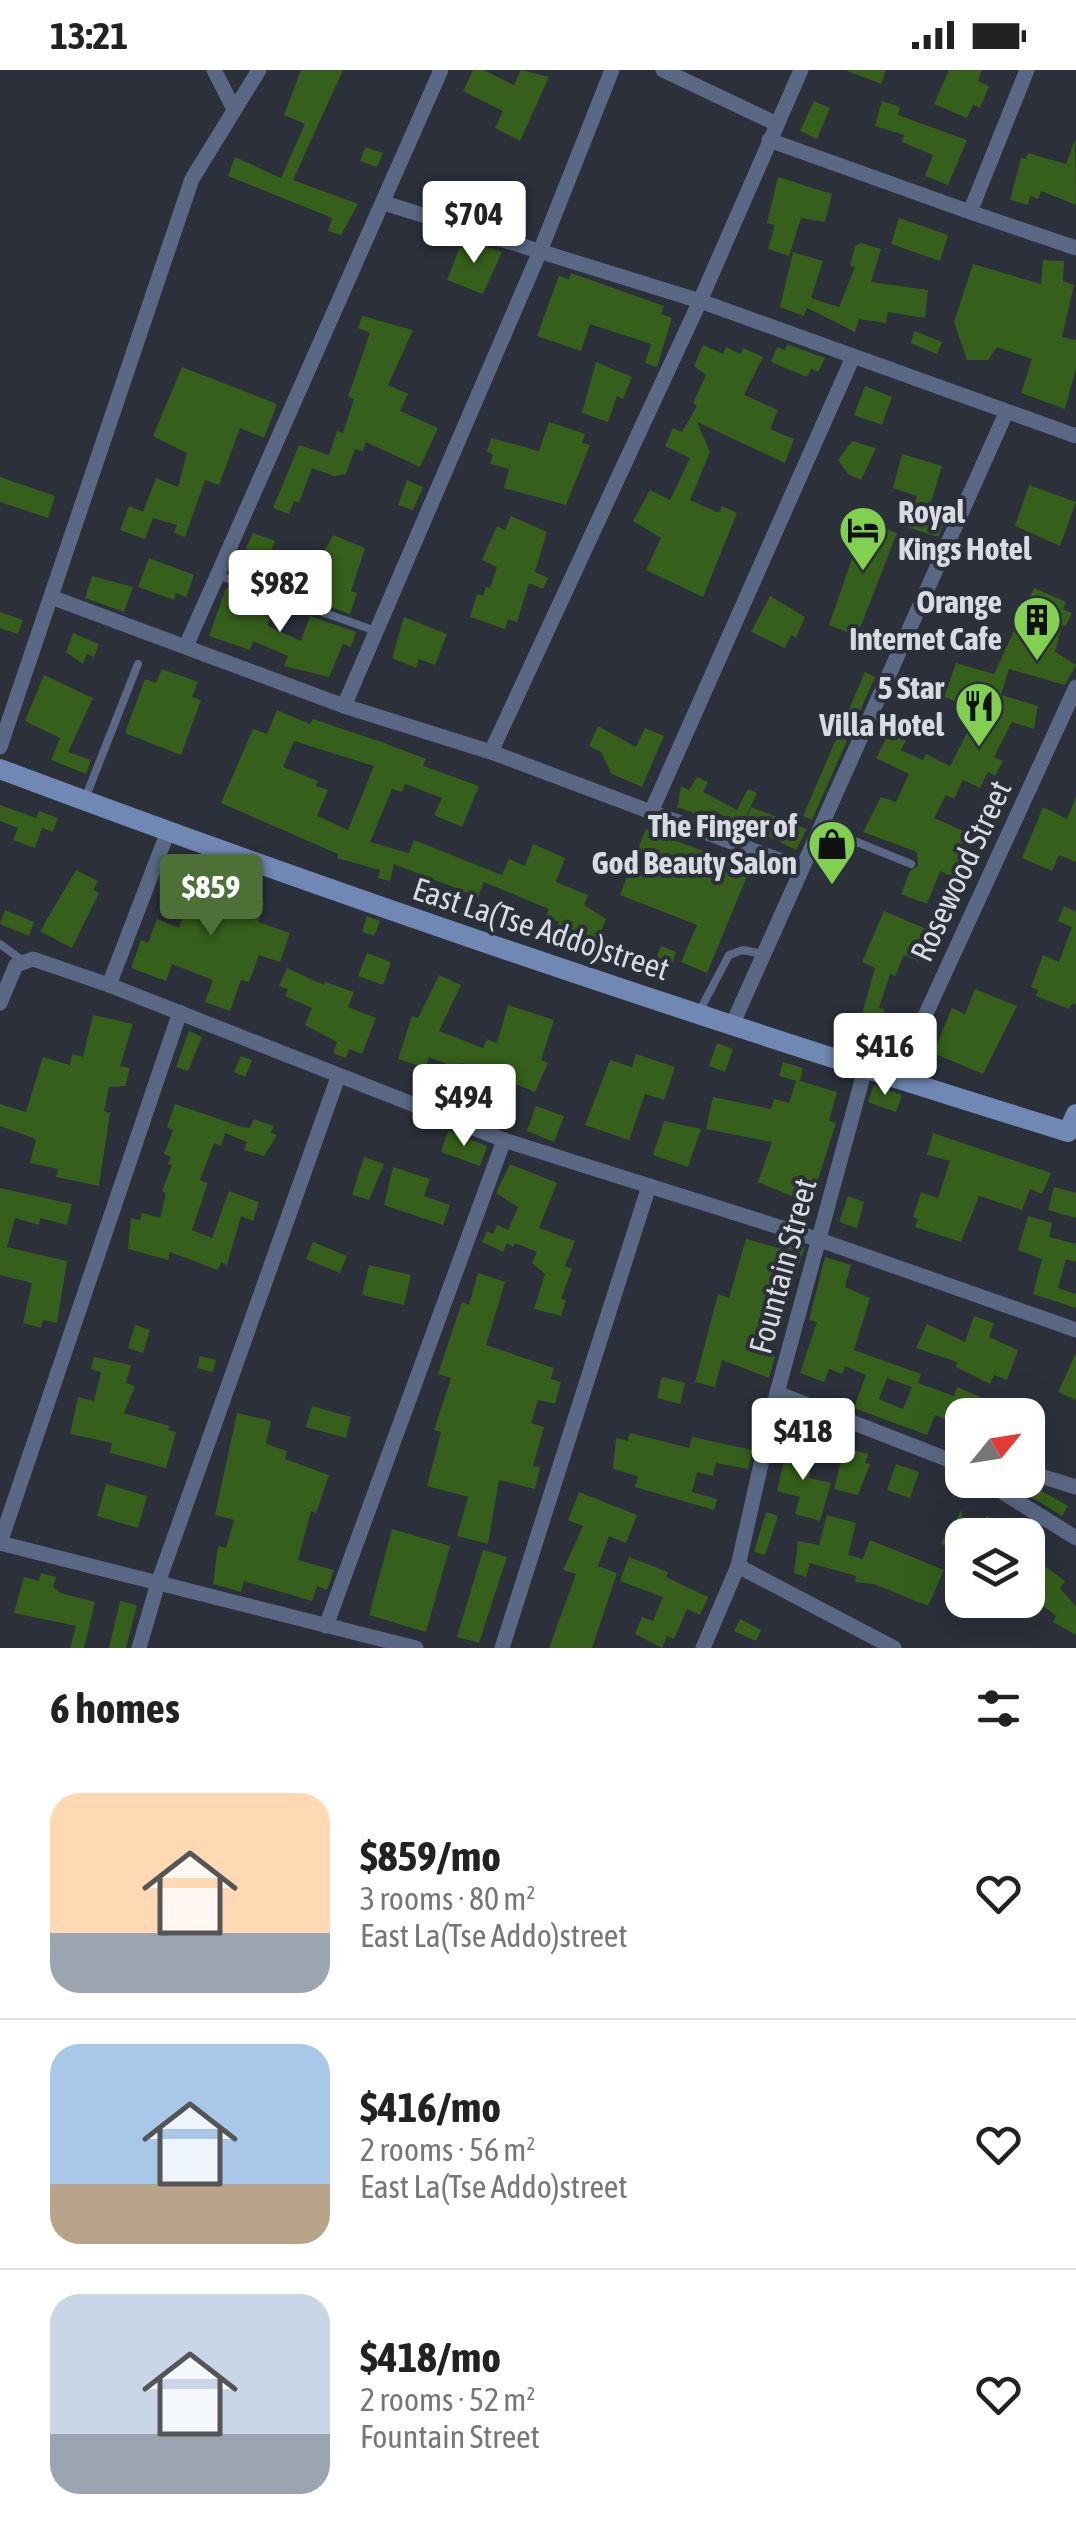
<!DOCTYPE html>
<meta charset="utf-8">
<style>
body{margin:0;font-family:"Asap Condensed",sans-serif;background:#f6f6f6;color:#222;height:100vh;display:flex;flex-direction:column;font-size:38px;white-space:nowrap}
*{box-sizing:border-box;margin:0}
p{font-size:32px;color:#767676}
.icon{flex:none;width:55px;height:55px;fill:none;stroke:currentColor;stroke-width:2;stroke-linecap:round;stroke-linejoin:round}
.map{position:relative;height:1578px;overflow:hidden}
.side{display:flex;flex-direction:column;background:#fff;flex:1}
.side>*{flex:none}
.needle{width:65px;rotate:60deg}
.buttons{position:absolute;left:945px;top:1328px;display:grid;gap:20px}
.buttons a{display:grid;place-items:center;width:100px;height:100px;border-radius:20px;background:#fff;box-shadow:0 10px 40px #0002;font-size:50px}
.price{position:absolute;translate:-50% -85px;padding:0 22px;border-radius:10px;background:#fff;color:#222;font-size:32px;line-height:65px;filter:drop-shadow(0 2px 5px #0008)}
.price::after{content:'';position:absolute;left:50%;top:60px;width:30px;height:22px;margin-left:-15px;background:inherit;clip-path:polygon(0 0,100% 0,50% 100%)}
.price.active{background:#4d7037;color:#fff}
ul{padding:0;list-style:none}
li{display:flex;align-items:center;gap:30px;height:250px;padding:0 50px}
li+li{border-top:2px solid #e0e0e0}
li span{display:grid;place-items:center;flex:none;width:280px;height:200px;border-radius:30px;color:#555}
li>.icon{margin-inline-start:auto}
span .icon{width:120px;height:120px;fill:#fffc;stroke-width:1}
li b{font-size:42px}
h2{display:flex;justify-content:space-between;align-items:center;height:120px;padding:0 50px;font-size:42px}
.status{display:flex;justify-content:space-between;align-items:center;height:70px;padding:0 50px;background:#fff;direction:ltr}
.status svg{height:28px;fill:currentColor}
.map>svg:first-child{display:block}
.building{fill:#355f1b;fill-rule:evenodd}
.lines{fill:none;stroke-linecap:round;stroke-linejoin:round}
.lane{stroke:#5a6885;stroke-width:8}
.street{stroke:#5a6885;stroke-width:15}
.secondary{stroke:#7187b4;stroke-width:20}
.labels{text-anchor:middle;stroke-width:8;stroke-linejoin:round;paint-order:stroke}
.poi-label{font-size:32px;font-weight:bold;fill:#d8dbe2;stroke:#2b303b;text-anchor:end}
.street-label{font-size:32px;fill:#d8dbe2;stroke:#2b303b}
</style>
<div class="status"><b>13:21</b><svg viewBox="0 0 49 12"><path d="M0 12V9h3v3zM5 12V6h3v6zM10 12V3h3v9zM15 12V0h3v12zM26 1h20v11H26zM47 4h2v5h-2z"/></svg></div>
<div class="map">
<svg width="1076" height="1578" viewBox="0 0 1076 1578">
<rect width="100%" height="100%" fill="#2b303b"/>
<g class="building">
<path d="M301,0H343L293,110L358,134L341,165L328,161L332,148L228,106L235,87L281,108L305,54L284,45Z"/>
<path d="M473,0H483L514,15L521,0L549,7L520,71L495,58L503,41L463,21Z"/>
<path d="M845,0H886L881,14Z"/>
<path d="M949,0H982L978,11L989,16L980,38L973,35L967,48L934,34Z"/>
<path d="M814,31L830,38L817,69L800,61Z"/>
<path d="M882,31L900,37L898,45L967,70L948,115L925,106L933,85L902,72L904,65L875,56Z"/>
<path d="M1075,70L1076,135L1041,121L1038,129L1030,126L1028,135L1010,130L1021,88L1026,89L1028,83L1066,94Z"/>
<path d="M365,77L383,83L377,97L360,91Z"/>
<path d="M778,107L832,124L825,152L801,148L789,186L768,179L775,155L767,153Z"/>
<path d="M899,148L948,165L940,191L891,174Z"/>
<path d="M463,169L502,182L483,224L447,210Z"/>
<path d="M861,173L881,179L871,212L928,220L925,248L888,242L886,253L859,249L855,262L807,238L804,246L780,237L793,182L823,191L811,228L839,237L855,197L850,196L855,176Z"/>
<path d="M1043,190L1064,191L1063,211L1074,215L1062,267L1076,270V298L1065,339L1021,323L1032,289L997,277L988,290H967L954,252L973,194L1041,214Z"/>
<path d="M571,203L664,236L661,244L672,248L657,297L645,293L651,274L590,254L581,281L537,266L559,206L569,209Z"/>
<path d="M362,246L413,260L388,315L408,324L400,341L438,358L420,397L366,372L363,381L355,379L346,404L334,406L312,398L299,433L294,431L289,444L273,438L299,375L329,385L337,361L343,363L354,329L348,327L370,263L358,258Z"/>
<path d="M914,261L942,272L937,284L911,273Z"/>
<path d="M787,274L825,288L818,302L811,298L807,307L771,292L777,277L785,280Z"/>
<path d="M703,275L723,284L726,277L741,284L743,278L763,287L744,325L778,340L770,359L794,369L785,393L697,352L710,382L690,430L719,443L722,436L737,443L703,527L646,500L661,468L633,451L650,420L670,430L690,388L665,376L673,358L682,362L697,336L693,333L706,305L694,296Z"/>
<path d="M596,292L632,307L623,329L617,326L608,352L582,343Z"/>
<path d="M182,297L277,334L264,368L240,358L219,415L205,410L185,467L174,463L177,455L153,448L145,469L120,460L129,436L143,442L156,408L178,417L187,383L153,366Z"/>
<path d="M865,316L892,327L882,355L854,345Z"/>
<path d="M549,352L585,364L582,373L590,375L566,435L504,418L509,399L490,394L493,384L487,382L491,368L539,381Z"/>
<path d="M852,371L876,378L861,410L848,404L838,390Z"/>
<path d="M902,384L942,396L929,439L948,446L938,467L907,457L917,426L893,418Z"/>
<path d="M0,407L55,426L48,448L0,432Z"/>
<path d="M407,410L423,417L413,440L398,435Z"/>
<path d="M1029,415L1076,432L1060,476L1015,456Z"/>
<path d="M511,446L547,462L535,502L548,508L543,519L529,513L517,552L508,549L505,559L470,547L477,524L483,526L486,517L490,518L497,497L482,490L497,456L505,460Z"/>
<path d="M865,451L897,463L857,566L829,555Z"/>
<path d="M253,463L275,471L267,491L312,506L333,465L365,478L351,521L357,523L350,544L235,503Z"/>
<path d="M149,488L194,505L186,527L176,523L174,530L138,517Z"/>
<path d="M92,506L133,517L124,542L85,528Z"/>
<path d="M226,518L242,522L239,530L266,539L271,545L268,556L301,571L310,546L356,562L351,577L343,574L329,607L284,596L288,586L253,571L250,580L209,566Z"/>
<path d="M1034,518L1066,532L1063,539L1072,543L1066,556L1062,555L1055,582L1076,595L1065,615L1009,599L1001,625L1038,636L1034,659L1012,652L994,687L1003,691L995,706L988,702L980,718L963,710L954,729L946,725L934,748L975,766L956,808L940,801L927,834L901,824L910,801L918,796L917,782L863,762L881,727L896,732L909,704L876,688L897,648L913,656L901,680L923,690L926,684L950,696L979,640L944,627L956,593L994,604Z"/>
<path d="M770,526L805,547L796,568L791,565L785,578L751,562Z"/>
<path d="M0,542L23,550L18,564L0,558Z"/>
<path d="M404,547L447,564L435,595L419,589L416,598L392,588Z"/>
<path d="M73,563L99,574L94,587L87,584L83,594L66,582Z"/>
<path d="M162,599L198,612L192,627L201,630L181,685L125,663L145,609L156,613Z"/>
<path d="M865,602L875,607L812,750L803,746Z"/>
<path d="M44,605L93,628L68,682L91,690L86,704L51,690L60,668L25,651Z"/>
<path d="M277,640L310,654L313,649L384,673L426,689L423,696L479,716L462,757L434,745L442,728L405,714L402,722L392,719L370,772L409,783L414,770L502,805L509,789L525,796L533,774L565,788L556,812L588,825L584,835L606,849L595,875L556,858L559,852L546,846L549,839L484,812L478,827L394,794L390,811L378,808L380,800L337,788L338,784L221,733L253,659L267,664ZM294,671L374,696L348,760L317,746L328,720L316,716L318,711L283,697Z"/>
<path d="M598,656L636,677L645,658L664,666L642,717L612,704L601,682L589,676Z"/>
<path d="M697,707L708,712L703,722L737,740L748,719L757,723L742,755L712,740L710,745L700,740L698,745L677,737L681,716L689,720Z"/>
<path d="M1076,727V792L1059,785L1052,801L1022,788L1043,737L1067,749Z"/>
<path d="M0,735L36,748L39,741L58,748L53,762L42,758L35,778L13,770L18,758L0,751Z"/>
<path d="M751,737L807,759L796,780L766,765L770,759L746,749Z"/>
<path d="M646,759L721,788L723,783L752,794L707,903L681,892L697,855L620,825Z"/>
<path d="M171,796L211,809L206,822L237,831L239,825L264,833L258,852L290,863L280,892L259,885L249,912L241,910L230,941L205,932L213,910L172,894L166,911L131,898L141,870L148,873L157,849L179,858L188,825L164,817Z"/>
<path d="M76,800L98,811L93,820L99,823L72,878L40,861Z"/>
<path d="M1064,836L1076,842V935L1072,933L1069,939L1036,926L1038,920L1031,917L1043,885L1059,892L1072,857L1058,851Z"/>
<path d="M5,840L34,852L29,866L0,854Z"/>
<path d="M884,841L931,861L918,891L904,885L895,906L890,904L879,938L884,939L882,956L874,955L871,969L856,965L875,898L862,892Z"/>
<path d="M367,846L380,851L374,866L362,862Z"/>
<path d="M661,876L676,882L672,894L656,888Z"/>
<path d="M367,883L391,892L383,915L358,906Z"/>
<path d="M287,898L324,915L325,912L354,922L348,937L376,948L362,984L349,979L346,988L333,983L337,972L305,955L312,938L285,926L288,919L279,916Z"/>
<path d="M439,905L461,915L439,961L483,978L487,969L497,973L508,935L554,950L541,990L548,993L535,1022L462,993L459,999L429,987L426,998L398,989L412,946L418,948Z"/>
<path d="M975,919L1017,936L983,1004L933,983L952,938L965,944Z"/>
<path d="M93,945L133,954L120,996L130,998L125,1016L109,1017L104,1041L110,1043L99,1116L56,1107L58,1099L30,1093L36,1069L0,1056V1034L26,1042L43,987L70,995L72,984L83,987Z"/>
<path d="M189,961L202,967L188,1001L176,997Z"/>
<path d="M717,973L733,979L725,1002L709,996Z"/>
<path d="M636,984L675,997L664,1030L645,1024L629,1070L585,1055L610,990L632,997Z"/>
<path d="M241,986L252,990L245,1007L234,1002Z"/>
<path d="M783,992L803,998L800,1011L837,1022L829,1051L836,1053L810,1134L758,1112L772,1072L706,1059L713,1027L771,1039L774,1029L789,1033L796,1011L779,1006Z"/>
<path d="M874,1015L902,1025L896,1042L868,1032Z"/>
<path d="M175,1034L242,1057L250,1058L254,1049L274,1056L271,1063L277,1065L264,1086L244,1080L247,1072L225,1063L221,1076L214,1073L200,1110L208,1113L192,1160L212,1168L229,1121L259,1132L253,1151L241,1146L227,1195L221,1192L218,1200L170,1182L168,1190L128,1179L131,1148L140,1150L142,1143L160,1148L166,1123L162,1121L172,1095L168,1094L171,1087L164,1084L173,1060L167,1057Z"/>
<path d="M536,1036L564,1046L554,1072L527,1061Z"/>
<path d="M664,1051L701,1059L688,1097L653,1085Z"/>
<path d="M448,1061L487,1076L480,1096L441,1082Z"/>
<path d="M933,1063L1051,1103L1042,1124L1030,1119L1022,1140L979,1126L961,1172L915,1157L918,1149L913,1147L921,1122L938,1128L950,1091L927,1085Z"/>
<path d="M364,1087L384,1094L369,1130L352,1125Z"/>
<path d="M510,1094L557,1113L539,1158L575,1171L565,1196L572,1199L561,1229L566,1230L561,1246L534,1239L545,1204L532,1193L537,1182L515,1173L513,1177L507,1173L503,1182L482,1172L487,1161L493,1164L497,1155L508,1160L518,1137L496,1123Z"/>
<path d="M393,1097L430,1109L424,1126L450,1135L443,1155L384,1135Z"/>
<path d="M1054,1117L1076,1123V1148L1048,1140Z"/>
<path d="M0,1118L72,1134L67,1155L40,1148L39,1155L15,1148L7,1177L67,1191L57,1253L43,1250L41,1258L23,1253L32,1213L0,1205Z"/>
<path d="M848,1126L864,1132L857,1158L839,1152Z"/>
<path d="M1028,1146L1052,1153L1049,1167L1076,1174V1192L1066,1189L1058,1218L1076,1224V1238L1033,1224L1042,1189L1018,1180Z"/>
<path d="M746,1169L786,1180L788,1173L805,1177L794,1208L780,1205L756,1281L775,1286L769,1308L722,1290L715,1317L695,1312L718,1224L729,1228Z"/>
<path d="M313,1172L347,1186L340,1203L306,1189Z"/>
<path d="M825,1187L851,1195L845,1217L870,1228L854,1280L921,1304L918,1313L954,1326L957,1317L1023,1345H962V1355L935,1345L927,1365L854,1338L866,1305L845,1296L842,1304L829,1299L824,1312L800,1303L817,1252L809,1250ZM887,1308L912,1317L903,1339L879,1329Z"/>
<path d="M369,1195L411,1205L404,1235L362,1225Z"/>
<path d="M478,1203L505,1212L486,1275L554,1298L551,1309L561,1312L555,1334L538,1330L531,1353L544,1357L533,1396L540,1397L535,1419L499,1410L488,1474L457,1466L468,1427L427,1416L441,1362L434,1360L451,1308L438,1304L462,1232L469,1235Z"/>
<path d="M974,1246L994,1253L989,1267L1018,1280L1007,1310L994,1305L990,1314L956,1297L957,1292L916,1278L927,1254L965,1272Z"/>
<path d="M135,1255L150,1260L143,1283L128,1278Z"/>
<path d="M1076,1283V1330L1058,1322Z"/>
<path d="M200,1286L216,1290L213,1302L197,1298Z"/>
<path d="M94,1287L131,1295L126,1313L135,1316L124,1343L170,1356L168,1360L176,1362L166,1398L110,1383L112,1373L70,1364L78,1327L94,1331L101,1302L91,1299Z"/>
<path d="M662,1307L685,1313L680,1334L657,1328Z"/>
<path d="M312,1336L351,1347L346,1368L306,1357Z"/>
<path d="M237,1343L271,1351L266,1374L287,1381L285,1389L329,1405L316,1443L311,1441L298,1490L334,1500L327,1520L317,1516L312,1531L244,1511L241,1522L213,1514L218,1476L226,1478L234,1450L215,1445Z"/>
<path d="M1028,1344L1044,1350L1030,1391H1028Z"/>
<path d="M630,1363L689,1378L692,1367L753,1380L748,1399L716,1393L713,1406L697,1402L692,1422L717,1429L714,1440L635,1417L638,1406L613,1399L616,1368L628,1371Z"/>
<path d="M788,1374L815,1380L809,1408L831,1413L820,1451L795,1444L800,1427L777,1421Z"/>
<path d="M844,1378L868,1384L865,1393L870,1394L858,1425L834,1419Z"/>
<path d="M896,1394L919,1402L910,1428L887,1420Z"/>
<path d="M106,1414L147,1426L138,1458L97,1446Z"/>
<path d="M1033,1416L1068,1436L1062,1446L1028,1425Z"/>
<path d="M579,1422L637,1445L626,1473L609,1466L598,1496L617,1503L592,1578H549L576,1504L563,1500L583,1456L568,1450Z"/>
<path d="M962,1440V1447L979,1458L987,1446L1004,1457L998,1465H962V1487L941,1473Z"/>
<path d="M766,1442L778,1446L765,1485L754,1482Z"/>
<path d="M827,1445L856,1453L848,1485L863,1489L870,1470L944,1500L928,1536L874,1514L855,1512L856,1506L810,1493L806,1507L794,1503L798,1471L819,1475Z"/>
<path d="M392,1459L450,1476L426,1562L369,1545Z"/>
<path d="M483,1480L507,1487L479,1573L457,1567Z"/>
<path d="M629,1487L668,1502L666,1507L708,1527L700,1545L687,1539L674,1569L667,1566L662,1578L635,1564L642,1547L653,1551L663,1527L620,1511Z"/>
<path d="M1041,1493L1065,1511L1060,1518L1076,1537V1565L1053,1552L1056,1546L1028,1524V1511Z"/>
<path d="M41,1503L56,1507L53,1517L61,1523L95,1532L84,1578H70L76,1556L14,1543L24,1507L39,1511Z"/>
<path d="M120,1531L137,1535L126,1578H109Z"/>
<path d="M740,1549L761,1560L756,1571L734,1561Z"/>
</g>
<g class="lines">
<g class="lane">
<path d="M217,505L376,561"/>
<path d="M86,726L138,594"/>
<path d="M820,757L911,794"/>
<path d="M0,874L23,891"/>
<path d="M699,942L729,885L743,880L763,884"/>
</g>
<g class="street">
<path d="M214,0L234,39"/>
<path d="M663,0L777,54"/>
<path d="M769,70L970,142L1027,0"/>
<path d="M384,133L700,231L1076,366"/>
<path d="M970,142L1076,178"/>
<path d="M51,527L344,636L491,682L801,798"/>
<path d="M186,576L441,0"/>
<path d="M344,636L541,179L612,0"/>
<path d="M0,677L192,109L259,0"/>
<path d="M491,682L700,231L801,0"/>
<path d="M651,742L853,287"/>
<path d="M167,764L109,915L504,1070L817,1169L1076,1260"/>
<path d="M0,933L16,895L33,889L109,915"/>
<path d="M733,953L1006,343"/>
<path d="M896,1009L1076,617"/>
<path d="M777,1323L962,1395"/>
<path d="M1028,1402L1076,1417"/>
<path d="M983,1410L1076,1468"/>
<path d="M0,1473L180,942"/>
<path d="M0,1473L416,1578"/>
<path d="M738,1496L894,1578"/>
<path d="M326,1556L504,1070"/>
<path d="M139,1578L158,1513L338,1007"/>
<path d="M502,1578L649,1116"/>
<path d="M703,1578L738,1496L777,1323L865,999"/>
</g>
<path class="secondary" d="M0,699C352,831 709,951 1068,1062L1076,1044"/>
</g>
<defs>
<g id="hotel-pin" transform="scale(2.5)"><path d="M0 17L-7.5 6A9.5 9.5 0 1 1 7.5 6Z" fill="#81d050" stroke="#2b303b"/><path d="M-6-4.5h1.5V1H6V5H4.5V3h-9V5H-6ZM-4 0a1.8 1.8 0 1 1 3.6 0ZM.5 0V-2.5h3Q6-2.5 6 0Z" fill="#111"/></g>
<g id="building-pin" transform="scale(2.5)"><path d="M0 17L-7.5 6A9.5 9.5 0 1 1 7.5 6Z" fill="#81d050" stroke="#2b303b"/><path d="M-4-6H4V6H1V3H-1V6H-4ZM-2.5-4.3h1.7v1.8h-1.7ZM.8-4.3h1.7v1.8H.8ZM-2.5-1h1.7V.8h-1.7ZM.8-1h1.7V.8H.8Z" fill="#111"/></g>
<g id="restaurant-pin" transform="scale(2.5)"><path d="M0 17L-7.5 6A9.5 9.5 0 1 1 7.5 6Z" fill="#81d050" stroke="#2b303b"/><path d="M-5-6h1v4h1v-4h1v4h1v-4h1v5L-1.5 .5V6h-2V.5L-5-1ZM5-6V6H3V1.5H1.5Q1.5-4 5-6Z" fill="#111"/></g>
<g id="shop-pin" transform="scale(2.5)"><path d="M0 17L-7.5 6A9.5 9.5 0 1 1 7.5 6Z" fill="#81d050" stroke="#2b303b"/><path d="M-5-2.5h2.3a2.7 3.5 0 0 1 5.4 0H5L5.5 6h-11ZM-1.5-2.5h3a1.5 2.3 0 0 0-3 0Z" fill="#111"/></g>
</defs>
<g fill-rule="evenodd">
<use href="#hotel-pin" x="863" y="460"/>
<use href="#building-pin" x="1037" y="550"/>
<use href="#restaurant-pin" x="979" y="636"/>
<use href="#shop-pin" x="832" y="774"/>
</g>
<g class="labels">
<g class="poi-label">
<text x="898" y="453" text-anchor="start">Royal<tspan x="898" dy="37">Kings Hotel</tspan></text>
<text x="1002" y="543">Orange<tspan x="1002" dy="37">Internet Cafe</tspan></text>
<text x="944" y="629">5 Star<tspan x="944" dy="37">Villa Hotel</tspan></text>
<text x="797" y="767">The Finger of<tspan x="797" dy="37">God Beauty Salon</tspan></text>
</g>
<g class="street-label">
<text transform="translate(961 801) rotate(-65)" y="11">Rosewood Street</text>
<text transform="translate(541 859) rotate(18)" y="11">East La(Tse Addo)street</text>
<text transform="translate(783 1196) rotate(-75)" y="11">Fountain Street</text>
</g>
</g>
</svg>
<div class="buttons">
<a><svg class="needle" viewBox="-14 -14 28 28"><path d="M0-13l5 13h-10z" fill="#e53935"/><path d="M0 13l5-13h-10z" fill="#767676"/></svg></a>
<a><svg class="icon" aria-label="layers" viewBox="0 0 24 24"><path d="M12 4l9 5-9 5-9-5zM3 14l9 5 9-5"/></svg></a>
</div>
<b class="price" style="left:474px;top:196px">$704</b>
<b class="price" style="left:280px;top:565px">$982</b>
<b class="price active" style="left:211px;top:869px">$859</b>
<b class="price" style="left:885px;top:1028px">$416</b>
<b class="price" style="left:464px;top:1079px">$494</b>
<b class="price" style="left:803px;top:1413px">$418</b>
</div>
<section class="side">
<h2>6 homes<svg class="icon" aria-label="filters" viewBox="0 0 24 24"><path d="M4 7h16M4 17h16"/><circle cx="9" cy="7" r="2"/><circle cx="15" cy="17" r="2"/></svg></h2>
<ul>
<li><span style="background:linear-gradient(#ffd9b3 70%,#9aa5b1 0)"><svg class="icon" aria-label="home" viewBox="0 0 24 24"><path d="M3 11l9-7 9 7M6 9v11h12V9"/></svg></span><div><b>$859/mo</b><p>3 rooms · 80 m²</p><p>East La(Tse Addo)street</p></div><svg class="icon" aria-label="heart" viewBox="0 0 24 24"><path d="M12 20l-8-8c-3-5 5-10 8-4 3-6 11-1 8 4z"/></svg></li>
<li><span style="background:linear-gradient(#a9c7e8 70%,#b9a48a 0)"><svg class="icon" aria-label="home" viewBox="0 0 24 24"><path d="M3 11l9-7 9 7M6 9v11h12V9"/></svg></span><div><b>$416/mo</b><p>2 rooms · 56 m²</p><p>East La(Tse Addo)street</p></div><svg class="icon" aria-label="heart" viewBox="0 0 24 24"><path d="M12 20l-8-8c-3-5 5-10 8-4 3-6 11-1 8 4z"/></svg></li>
<li><span style="background:linear-gradient(#c9d6e8 70%,#9aa5b1 0)"><svg class="icon" aria-label="home" viewBox="0 0 24 24"><path d="M3 11l9-7 9 7M6 9v11h12V9"/></svg></span><div><b>$418/mo</b><p>2 rooms · 52 m²</p><p>Fountain Street</p></div><svg class="icon" aria-label="heart" viewBox="0 0 24 24"><path d="M12 20l-8-8c-3-5 5-10 8-4 3-6 11-1 8 4z"/></svg></li>
</ul>
</section>
